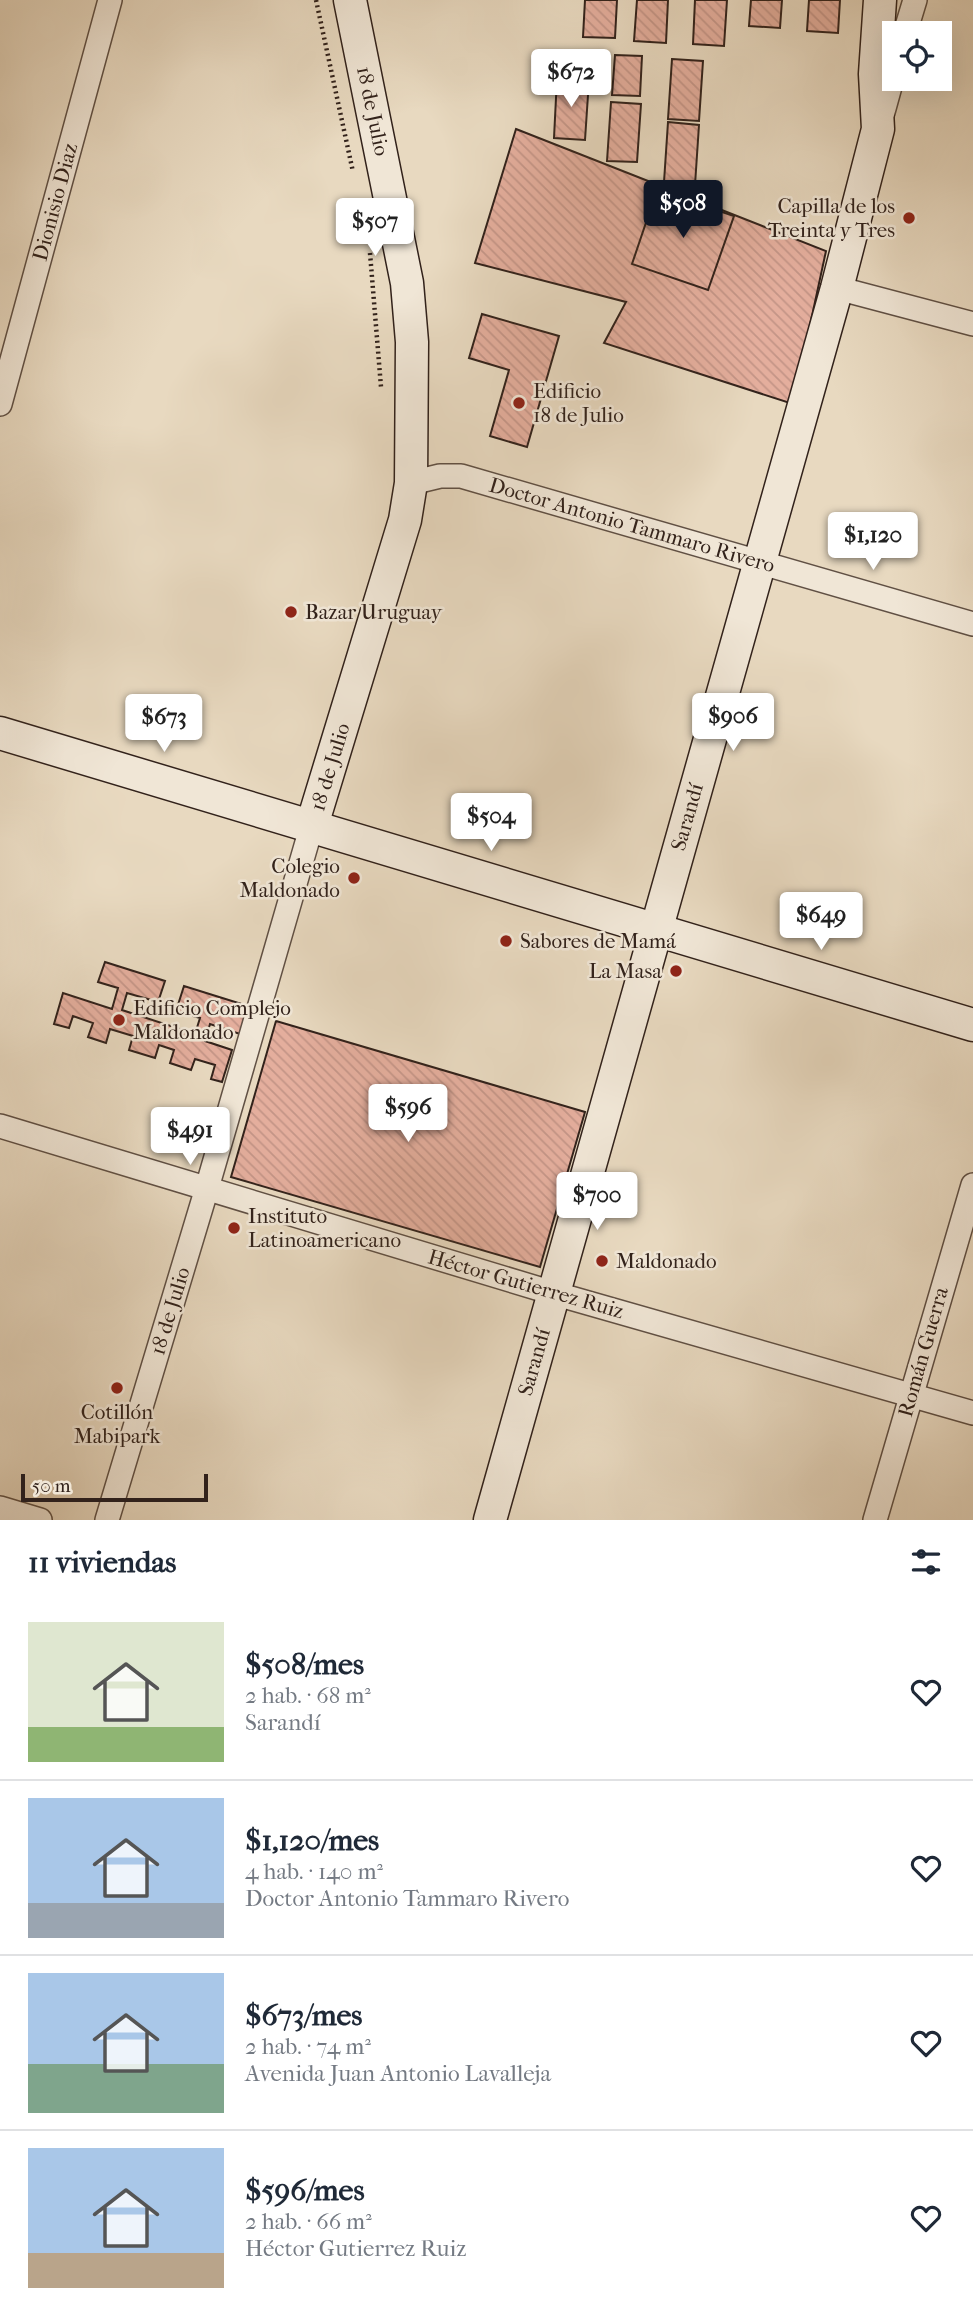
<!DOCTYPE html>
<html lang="es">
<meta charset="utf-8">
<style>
body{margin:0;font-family:"IM FELL French Canon",serif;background:#f6f6f7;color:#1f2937;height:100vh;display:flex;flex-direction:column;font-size:26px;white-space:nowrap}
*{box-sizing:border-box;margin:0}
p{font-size:23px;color:#747a83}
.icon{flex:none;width:38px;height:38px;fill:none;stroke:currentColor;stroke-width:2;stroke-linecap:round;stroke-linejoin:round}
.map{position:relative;height:1520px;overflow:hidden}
.panel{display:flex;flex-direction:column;background:#fff;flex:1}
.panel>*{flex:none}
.controls{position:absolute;left:882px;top:21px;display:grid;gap:14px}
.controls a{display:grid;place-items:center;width:70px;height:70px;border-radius:0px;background:#fff;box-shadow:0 7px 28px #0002;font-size:35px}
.scale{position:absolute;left:21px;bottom:18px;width:187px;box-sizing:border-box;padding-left:7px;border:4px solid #32221b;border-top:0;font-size:19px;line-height:24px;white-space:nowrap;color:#32221b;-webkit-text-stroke:5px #f0e6d6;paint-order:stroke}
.price{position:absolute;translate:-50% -60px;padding:0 16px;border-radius:7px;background:#fff;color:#222;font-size:23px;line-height:46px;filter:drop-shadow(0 2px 4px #0008)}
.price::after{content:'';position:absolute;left:50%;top:42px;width:21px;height:16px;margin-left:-10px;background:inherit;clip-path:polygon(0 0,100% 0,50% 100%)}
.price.selected{background:#111827;color:#fff}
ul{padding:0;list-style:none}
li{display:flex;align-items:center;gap:21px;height:175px;padding:0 28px}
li+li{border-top:2px solid #e0e1e3}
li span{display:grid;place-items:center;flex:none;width:196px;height:140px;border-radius:0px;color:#555}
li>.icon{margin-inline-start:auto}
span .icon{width:84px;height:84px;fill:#fffc;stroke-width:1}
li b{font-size:30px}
h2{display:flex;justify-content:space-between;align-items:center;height:84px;padding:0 28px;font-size:30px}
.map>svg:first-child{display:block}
.building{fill:url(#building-back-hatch);stroke:#32221b;stroke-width:2}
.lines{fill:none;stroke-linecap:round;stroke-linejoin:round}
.street-casing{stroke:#605044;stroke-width:26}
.secondary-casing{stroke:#32221b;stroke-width:35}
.path{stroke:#32221b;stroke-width:4.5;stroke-dasharray:2 3.5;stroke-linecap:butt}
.street{stroke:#f0e6d6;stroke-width:23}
.secondary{stroke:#f0e6d6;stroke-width:32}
.poi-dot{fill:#8f2418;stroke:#f0e6d6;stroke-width:2.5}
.labels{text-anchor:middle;stroke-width:5;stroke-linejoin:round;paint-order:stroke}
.street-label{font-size:21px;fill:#32221b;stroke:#f0e6d6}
.poi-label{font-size:21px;fill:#32221b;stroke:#f0e6d6;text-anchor:start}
</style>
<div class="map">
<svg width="973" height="1520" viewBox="0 0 973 1520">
<defs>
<pattern id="building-back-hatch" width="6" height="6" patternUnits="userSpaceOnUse" patternTransform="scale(1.75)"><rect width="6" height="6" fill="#e4ae9d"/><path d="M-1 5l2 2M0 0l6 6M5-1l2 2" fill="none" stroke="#c49587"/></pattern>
</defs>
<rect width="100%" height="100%" fill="#e8d9c0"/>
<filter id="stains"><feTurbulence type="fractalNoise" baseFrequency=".00286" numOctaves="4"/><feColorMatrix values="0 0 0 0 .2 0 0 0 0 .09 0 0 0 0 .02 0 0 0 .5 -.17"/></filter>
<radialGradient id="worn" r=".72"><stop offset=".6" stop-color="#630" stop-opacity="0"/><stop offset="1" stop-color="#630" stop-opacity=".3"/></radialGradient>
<g class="building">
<path d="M585,0H617L615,38L583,37Z"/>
<path d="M637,0H668L666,43L634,41Z"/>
<path d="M695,0H727L724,46L693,44Z"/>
<path d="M751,0H782L780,28L749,26Z"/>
<path d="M809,0H840L838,33L807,31Z"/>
<path d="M615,55L642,56L640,96L612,95Z"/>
<path d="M672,59L703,61L699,121L668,119Z"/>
<path d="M557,78L589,80L585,140L554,138Z"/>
<path d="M611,102L641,104L637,162L607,161Z"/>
<path d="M668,122L699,125L695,185L664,182Z"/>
<path d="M516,129L826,251L793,404L604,343L626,302L475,263Z"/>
<path d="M657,190L734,216L708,290L632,264Z"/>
<path d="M482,314L559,336L527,447L490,436L509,370L469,358Z"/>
<path d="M105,962L165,981L158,1002L127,993L122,1010L195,1034L200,1018L176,1011L184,986L251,1007L243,1035L210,1024L205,1041L232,1050L222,1082L211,1079L215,1065L195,1059L191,1070L170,1063L174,1050L159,1045L155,1058L129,1050L133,1036L110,1029L106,1043L88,1037L93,1023L73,1016L69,1028L54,1024L63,993L112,1009L118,988L98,982Z"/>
<path d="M276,1021L585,1112L540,1267L231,1177Z"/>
</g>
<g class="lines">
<g class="street-casing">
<g id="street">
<path d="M905,33L915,0"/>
<path d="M883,112L894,72"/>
<path d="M837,288L973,324"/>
<path d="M0,404L110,0"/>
<path d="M411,483L440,476H461L973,624"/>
<path d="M0,1126L553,1293L973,1413"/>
<path d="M0,1508L40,1520"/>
<path d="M107,1520L207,1188L312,825"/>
<path d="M875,1520L973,1185"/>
</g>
</g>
<g class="secondary-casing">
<g id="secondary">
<path d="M0,733L973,1025"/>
<path d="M312,825L405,520L411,483L412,342L407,283L350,0"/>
<path d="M490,1520L837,288L878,129L875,74L880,0"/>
</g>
</g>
<g class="path">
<path d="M316,0L353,172"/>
<path d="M370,253L381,387"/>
</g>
<use href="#street" class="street"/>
<use href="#secondary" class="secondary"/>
</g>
<g class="poi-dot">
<circle cx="909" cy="218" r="7"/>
<circle cx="519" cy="403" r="7"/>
<circle cx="291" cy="612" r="7"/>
<circle cx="354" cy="878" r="7"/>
<circle cx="506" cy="941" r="7"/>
<circle cx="676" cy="971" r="7"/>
<circle cx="119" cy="1020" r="7"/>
<circle cx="234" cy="1228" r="7"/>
<circle cx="602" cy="1261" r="7"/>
<circle cx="117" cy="1388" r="7"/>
</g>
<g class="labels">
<g class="street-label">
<text transform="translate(373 111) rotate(78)" y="7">18 de Julio</text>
<text transform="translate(55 202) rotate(-75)" y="7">Dionisio Diaz</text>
<text transform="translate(632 525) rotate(16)" y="7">Doctor Antonio Tammaro Rivero</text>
<text transform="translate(330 767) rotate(-73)" y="7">18 de Julio</text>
<text transform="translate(687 817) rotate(-74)" y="7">Sarandí</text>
<text transform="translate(526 1284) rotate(16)" y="7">Héctor Gutierrez Ruiz</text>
<text transform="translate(170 1311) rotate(-73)" y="7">18 de Julio</text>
<text transform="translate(923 1352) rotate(-74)" y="7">Román Guerra</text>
<text transform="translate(534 1362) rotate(-74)" y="7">Sarandí</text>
</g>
<g class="poi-label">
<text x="895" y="213" text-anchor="end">Capilla de los<tspan x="895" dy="24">Treinta y Tres</tspan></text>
<text x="533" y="398">Edificio<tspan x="533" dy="24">18 de Julio</tspan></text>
<text x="305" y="619">Bazar Uruguay</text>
<text x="340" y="873" text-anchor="end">Colegio<tspan x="340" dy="24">Maldonado</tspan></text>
<text x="520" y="948">Sabores de Mamá</text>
<text x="662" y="978" text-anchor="end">La Masa</text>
<text x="133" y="1015">Edificio Complejo<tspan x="133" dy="24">Maldonado</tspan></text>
<text x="248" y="1223">Instituto<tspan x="248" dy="24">Latinoamericano</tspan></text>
<text x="616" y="1268">Maldonado</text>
<text x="117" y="1419" text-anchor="middle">Cotillón<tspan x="117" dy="24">Mabipark</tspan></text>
</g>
</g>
<rect width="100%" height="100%" filter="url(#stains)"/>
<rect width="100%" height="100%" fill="url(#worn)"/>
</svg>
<div class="controls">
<a><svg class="icon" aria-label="locate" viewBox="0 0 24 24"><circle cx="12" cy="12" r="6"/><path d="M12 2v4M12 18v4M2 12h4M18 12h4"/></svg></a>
</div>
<div class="scale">50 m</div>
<b class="price" style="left:571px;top:109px">$672</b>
<b class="price selected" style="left:683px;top:240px">$508</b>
<b class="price" style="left:375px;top:258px">$507</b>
<b class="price" style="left:873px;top:572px">$1,120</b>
<b class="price" style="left:733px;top:753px">$906</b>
<b class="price" style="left:164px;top:754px">$673</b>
<b class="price" style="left:491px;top:853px">$504</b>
<b class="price" style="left:821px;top:952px">$649</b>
<b class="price" style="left:408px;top:1144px">$596</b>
<b class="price" style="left:190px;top:1167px">$491</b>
<b class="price" style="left:597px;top:1232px">$700</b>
</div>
<section class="panel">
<h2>11 viviendas<svg class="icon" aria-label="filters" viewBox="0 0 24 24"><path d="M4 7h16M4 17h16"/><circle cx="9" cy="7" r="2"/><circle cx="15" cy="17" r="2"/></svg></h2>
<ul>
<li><span style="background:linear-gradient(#dfe7d0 75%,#8fb573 0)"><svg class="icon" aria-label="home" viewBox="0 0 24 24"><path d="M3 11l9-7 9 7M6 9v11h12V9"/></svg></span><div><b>$508/mes</b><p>2 hab. · 68 m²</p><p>Sarandí</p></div><svg class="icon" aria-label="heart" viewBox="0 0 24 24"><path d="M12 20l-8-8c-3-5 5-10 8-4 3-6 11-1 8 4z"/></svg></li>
<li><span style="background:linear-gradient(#a9c7e8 75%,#9aa5b1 0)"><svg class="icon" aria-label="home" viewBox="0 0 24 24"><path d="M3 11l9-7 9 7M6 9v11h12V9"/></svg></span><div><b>$1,120/mes</b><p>4 hab. · 140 m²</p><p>Doctor Antonio Tammaro Rivero</p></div><svg class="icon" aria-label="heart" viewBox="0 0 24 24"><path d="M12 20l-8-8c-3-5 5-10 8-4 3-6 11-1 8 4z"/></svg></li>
<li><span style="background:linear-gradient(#a9c7e8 65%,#7fa58c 0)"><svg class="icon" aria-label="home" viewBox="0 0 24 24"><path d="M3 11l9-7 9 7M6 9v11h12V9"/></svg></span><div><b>$673/mes</b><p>2 hab. · 74 m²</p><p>Avenida Juan Antonio Lavalleja</p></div><svg class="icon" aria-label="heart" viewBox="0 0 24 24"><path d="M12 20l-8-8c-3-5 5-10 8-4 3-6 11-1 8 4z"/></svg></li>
<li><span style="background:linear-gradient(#a9c7e8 75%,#b9a48a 0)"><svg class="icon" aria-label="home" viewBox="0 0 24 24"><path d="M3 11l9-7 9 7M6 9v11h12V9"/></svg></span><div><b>$596/mes</b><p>2 hab. · 66 m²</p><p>Héctor Gutierrez Ruiz</p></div><svg class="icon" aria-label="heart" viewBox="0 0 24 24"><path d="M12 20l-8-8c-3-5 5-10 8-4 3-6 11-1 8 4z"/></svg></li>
</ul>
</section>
